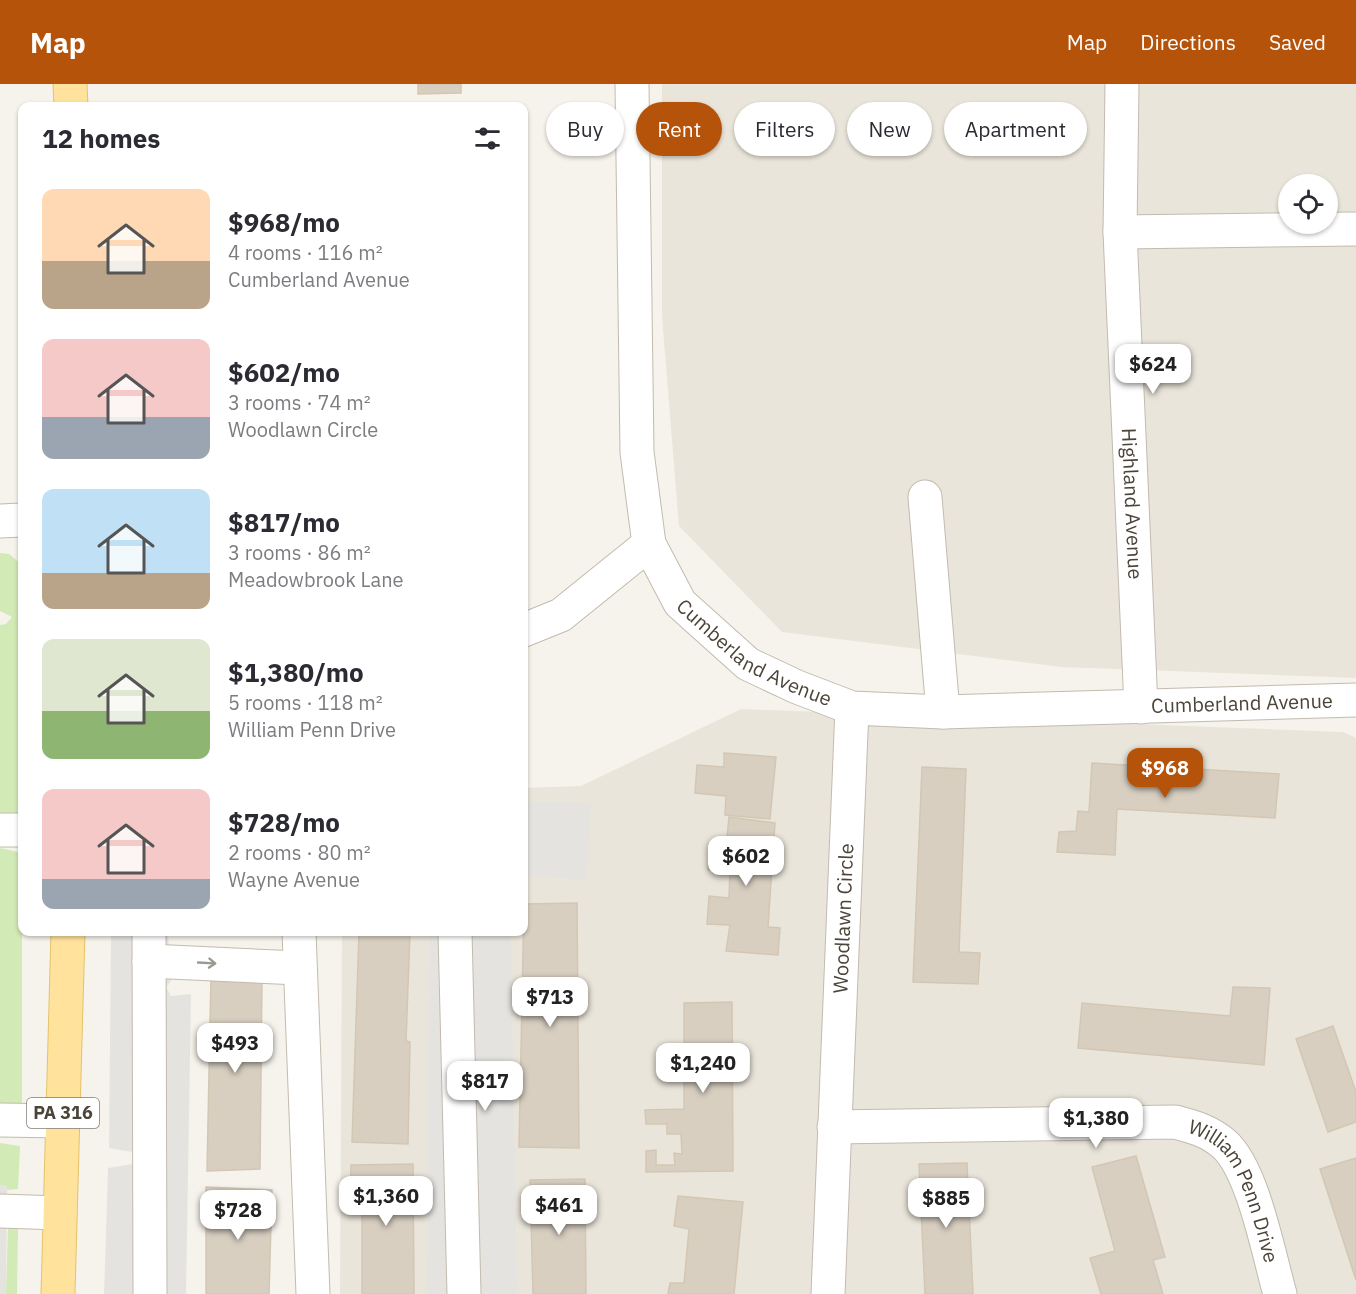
<!DOCTYPE html>
<meta charset="utf-8">
<style>
body{margin:0;font-family:"IBM Plex Sans",sans-serif;background:#f2f2f3;color:#2b2b33;height:100vh;display:flex;flex-direction:column;font-size:22px;white-space:nowrap}
*{box-sizing:border-box;margin:0}
p{font-size:20px;color:#7c7c81}
.icon{flex:none;width:33px;height:33px;fill:none;stroke:currentColor;stroke-width:2;stroke-linecap:round;stroke-linejoin:round}
.map{position:relative;flex:1;overflow:hidden}
.side{position:absolute;left:18px;top:18px;width:510px;height:834px;display:flex;flex-direction:column;background:#fff;border-radius:12px;box-shadow:0 2px 4px #0004}
.side>*{flex:none}
.banner{position:absolute;left:546px;top:18px;width:570px;height:54px;display:flex;gap:12px}
.tools{position:absolute;left:1278px;top:90px;display:grid;gap:12px}
.tools a{display:grid;place-items:center;width:60px;height:60px;border-radius:50%;background:#fff;box-shadow:0 2px 4px #0004;font-size:30px}
.price{position:absolute;translate:-50% -51px;padding:0 14px;border-radius:12px;background:#fff;color:#222;font-size:20px;line-height:39px;filter:drop-shadow(0 2px 3px #0008)}
.price::after{content:'';position:absolute;left:50%;top:36px;width:18px;height:14px;margin-left:-9px;background:inherit;clip-path:polygon(0 0,100% 0,50% 100%)}
.price.current{background:#b45309;color:#fff}
ul{padding:0;list-style:none}
li{display:flex;align-items:center;gap:18px;height:150px;padding:0 24px}
li span{display:grid;place-items:center;flex:none;width:168px;height:120px;border-radius:12px;color:#555}
li>.icon{margin-inline-start:auto}
span .icon{width:72px;height:72px;fill:#fffc;stroke-width:1}
li b{font-size:26px}
h2{display:flex;justify-content:space-between;align-items:center;height:72px;padding:0 24px;font-size:26px}
.tag{padding:0 21px;border-radius:27px;background:#fff;box-shadow:0 2px 4px #0004;font-size:21px;line-height:54px}
.tag.current{background:#b45309;color:#fff}
header{display:flex;align-items:center;gap:36px;box-sizing:border-box;height:84px;padding:0 30px;background:#b45309;color:#fff}
header strong{font-size:28px}
nav{display:flex;gap:33px;margin-inline-start:auto;font-size:21px}
.map>svg:first-child{display:block}
.residential{fill:#eae5da;fill-rule:evenodd}
.green{fill:#d2eab5}
.parking{fill:#e5e3e0}
.building{fill:#d8cfc1;stroke:#d3c7b4;stroke-width:1.5}
.lines{fill:none;stroke-linecap:round;stroke-linejoin:round}
.minor-casing{stroke:#c2bbae;stroke-width:35}
.major-casing{stroke:#e6c16a;stroke-width:35}
.minor{stroke:#fff;stroke-width:33}
.major{stroke:#ffe39c;stroke-width:33}
.oneway{stroke:#9c9892}
.labels{text-anchor:middle;stroke-width:4.5;stroke-linejoin:round;paint-order:stroke}
.shield{fill:#fff;stroke:#817c74;stroke-width:1.5}
.shield-label{font-size:18px;font-weight:bold;fill:#4b4439}
.street-label{font-size:20px;fill:#4b4439;stroke:#fff}
</style>
<header>
<strong>Map</strong>
<nav><a>Map</a><a>Directions</a><a>Saved</a></nav>
</header>
<div class="map">
<svg width="1356" height="1210" viewBox="0 0 1356 1210">
<rect width="100%" height="100%" fill="#f6f3ec"/>
<g class="residential">
<path d="M662,0H1356V594L1061,583L782,548L679,442L662,233ZM1288,100H1328V140H1288Z"/>
<path d="M741,625L1343,648L1356,654V1210H340L342,848H524V704L581,702Z"/>
</g>
<g class="green">
<path d="M0,469L9,470L22,481V744H0V541L6,540L12,533L0,527Z"/>
<path d="M0,764L22,769V1027H0Z"/>
<path d="M0,1059L20,1062L18,1105L7,1106L6,1101H0Z"/>
<path d="M8,1142L18,1143L17,1210H6Z"/>
</g>
<g class="parking">
<path d="M524,717L591,719L586,797L524,790Z"/>
<path d="M111,848H168L171,897L166,903L171,912L191,910L186,1210H104L108,1084L133,1080L132,1068L109,1064Z"/>
<path d="M429,848H511L517,1210H427Z"/>
<path d="M0,1101H6L7,1106L6,1210H0Z"/>
</g>
<g class="building">
<path d="M418,0H461V9L418,10Z"/>
<path d="M724,669L776,673L770,735L725,731L726,712L695,709L697,681L724,683Z"/>
<path d="M1092,679L1279,690L1275,734L1117,725L1115,771L1057,768L1059,748L1076,747L1078,727L1089,728Z"/>
<path d="M922,683L966,685L959,868L980,869L978,900L913,898Z"/>
<path d="M729,733L775,739L768,843L780,844L778,871L726,867L730,841L707,840L709,812L729,814L730,787L708,786L710,761L726,762Z"/>
<path d="M577,819L579,1064L519,1063L524,820Z"/>
<path d="M359,848H410L406,957L410,958L408,1060L352,1058Z"/>
<path d="M211,892L262,895L260,1085L207,1087Z"/>
<path d="M1233,903L1270,904L1264,981L1078,964L1082,919L1230,932Z"/>
<path d="M732,918L733,1087L646,1088V1067L656,1066V1081H675L674,1069L682,1070L681,1050H667V1040H646L645,1026L684,1025V919Z"/>
<path d="M1333,942L1356,1008V1038L1328,1048L1296,955Z"/>
<path d="M1136,1072L1165,1173L1153,1176L1163,1210H1101L1090,1174L1115,1167L1092,1083Z"/>
<path d="M1356,1074V1196L1320,1085Z"/>
<path d="M967,1079L973,1210H925L919,1080Z"/>
<path d="M413,1080L414,1210H362V1122L350,1121L351,1081Z"/>
<path d="M585,1095L586,1210H533L530,1096Z"/>
<path d="M206,1103L272,1106L269,1210H206Z"/>
<path d="M678,1112L743,1118L734,1210H668L670,1199H684L689,1145L674,1142Z"/>
</g>
<g class="lines">
<g class="minor-casing">
<g id="minor">
<path id="s1" d="M632,0L637,368L649,460L680,519L748,580L797,603L852,624L943,628L1356,616"/>
<path id="s2" d="M1122,0L1120,148L1141,623"/>
<path d="M1120,148L1356,145"/>
<path d="M925,413L943,628"/>
<path d="M0,437L22,436"/>
<path d="M524,546L561,531L649,460"/>
<path d="M0,746H22"/>
<path d="M149,848L150,1210"/>
<path d="M299,848L313,1210"/>
<path d="M455,848L464,1210"/>
<path d="M149,877L299,884"/>
<path d="M0,1036L63,1037"/>
<path id="s3" d="M834,1043L1175,1038C1194,1043 1209,1047 1224,1060C1253,1085 1269,1172 1280,1210"/>
<path d="M0,1127L60,1129"/>
<path id="s4" d="M828,1210L852,624"/>
</g>
</g>
<g class="major-casing">
<g id="major">
<path d="M70,0L71,22"/>
<path d="M58,1210L68,848"/>
</g>
</g>
<use href="#minor" class="minor"/>
<use href="#major" class="major"/>
</g>
<defs><path id="oneway-shaft" d="M-6 0H5M1.5-3L5.5 0L1.5 3" fill="none" stroke-width="1.6" stroke-linecap="round" stroke-linejoin="round" transform="scale(1.5)"/></defs>
<use class="oneway" href="#oneway-shaft" transform="translate(207 879) rotate(3)"/>
<g class="labels">
<rect class="shield" x="27" y="1014" width="72" height="30" rx="4.5"/>
<g class="shield-label">
<text x="63" y="1035">PA 316</text>
</g>
<g class="street-label">
<text dy="7" stroke="none"><textPath href="#s2" startOffset="420">Highland Avenue</textPath></text>
<text dy="7" stroke="none"><textPath href="#s1" startOffset="618">Cumberland Avenue</textPath></text>
<text dy="7" stroke="none"><textPath href="#s1" startOffset="1122">Cumberland Avenue</textPath></text>
<text dy="7" stroke="none"><textPath href="#s4" startOffset="376">Woodlawn Circle</textPath></text>
<text dy="7" stroke="none"><textPath href="#s3" startOffset="440">William Penn Drive</textPath></text>
</g>
</g>
</svg>
<div class="tools">
<a><svg class="icon" aria-label="locate" viewBox="0 0 24 24"><circle cx="12" cy="12" r="6"/><path d="M12 2v4M12 18v4M2 12h4M18 12h4"/></svg></a>
</div>
<b class="price" style="left:1153px;top:311px">$624</b>
<b class="price current" style="left:1165px;top:715px">$968</b>
<b class="price" style="left:746px;top:803px">$602</b>
<b class="price" style="left:550px;top:944px">$713</b>
<b class="price" style="left:235px;top:990px">$493</b>
<b class="price" style="left:703px;top:1010px">$1,240</b>
<b class="price" style="left:485px;top:1028px">$817</b>
<b class="price" style="left:1096px;top:1065px">$1,380</b>
<b class="price" style="left:386px;top:1143px">$1,360</b>
<b class="price" style="left:946px;top:1145px">$885</b>
<b class="price" style="left:559px;top:1152px">$461</b>
<b class="price" style="left:238px;top:1157px">$728</b>
<div class="banner">
<a class="tag">Buy</a>
<a class="tag current">Rent</a>
<a class="tag">Filters</a>
<a class="tag">New</a>
<a class="tag">Apartment</a>
</div>
<section class="side">
<h2>12 homes<svg class="icon" aria-label="filters" viewBox="0 0 24 24"><path d="M4 7h16M4 17h16"/><circle cx="9" cy="7" r="2"/><circle cx="15" cy="17" r="2"/></svg></h2>
<ul>
<li><span style="background:linear-gradient(#ffd9b3 60%,#b9a48a 0)"><svg class="icon" aria-label="home" viewBox="0 0 24 24"><path d="M3 11l9-7 9 7M6 9v11h12V9"/></svg></span><div><b>$968/mo</b><p>4 rooms · 116 m²</p><p>Cumberland Avenue</p></div></li>
<li><span style="background:linear-gradient(#f6c9c9 65%,#9aa5b1 0)"><svg class="icon" aria-label="home" viewBox="0 0 24 24"><path d="M3 11l9-7 9 7M6 9v11h12V9"/></svg></span><div><b>$602/mo</b><p>3 rooms · 74 m²</p><p>Woodlawn Circle</p></div></li>
<li><span style="background:linear-gradient(#bfe0f5 70%,#b9a48a 0)"><svg class="icon" aria-label="home" viewBox="0 0 24 24"><path d="M3 11l9-7 9 7M6 9v11h12V9"/></svg></span><div><b>$817/mo</b><p>3 rooms · 86 m²</p><p>Meadowbrook Lane</p></div></li>
<li><span style="background:linear-gradient(#dfe7d0 60%,#8fb573 0)"><svg class="icon" aria-label="home" viewBox="0 0 24 24"><path d="M3 11l9-7 9 7M6 9v11h12V9"/></svg></span><div><b>$1,380/mo</b><p>5 rooms · 118 m²</p><p>William Penn Drive</p></div></li>
<li><span style="background:linear-gradient(#f6c9c9 75%,#9aa5b1 0)"><svg class="icon" aria-label="home" viewBox="0 0 24 24"><path d="M3 11l9-7 9 7M6 9v11h12V9"/></svg></span><div><b>$728/mo</b><p>2 rooms · 80 m²</p><p>Wayne Avenue</p></div></li>
</ul>
</section>
</div>
